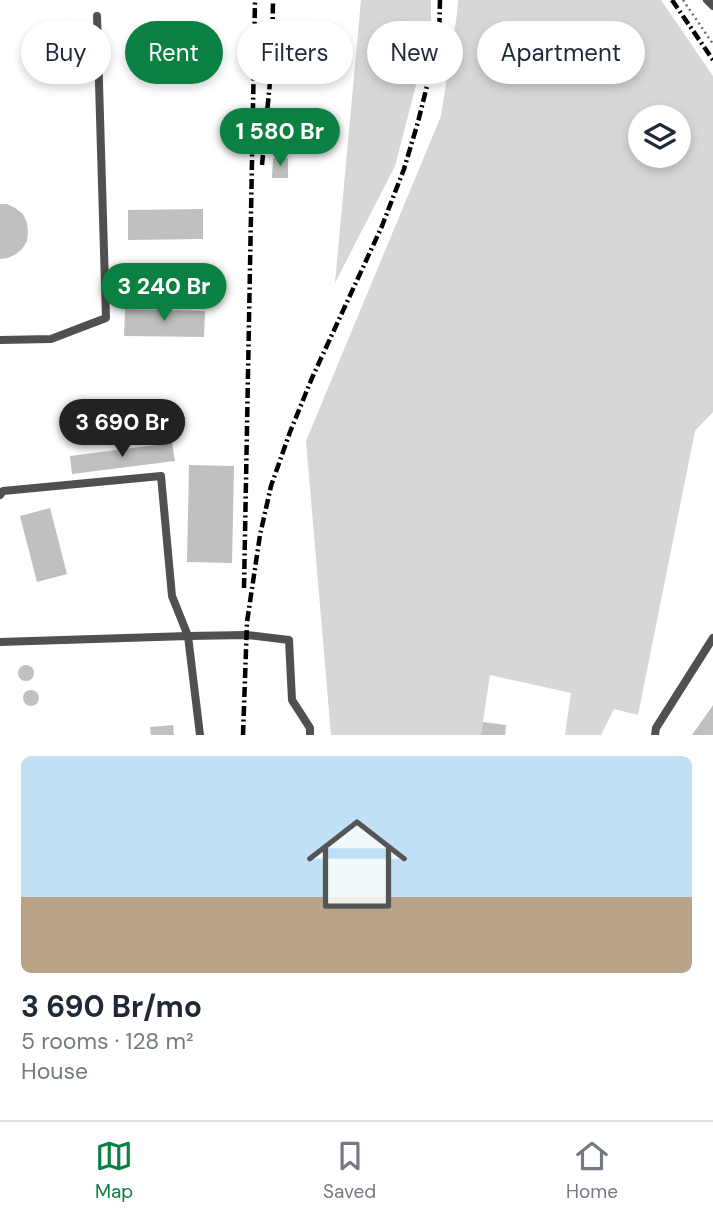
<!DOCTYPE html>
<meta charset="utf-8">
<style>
body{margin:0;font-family:"DM Sans",sans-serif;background:#f2f2f3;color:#1f2937;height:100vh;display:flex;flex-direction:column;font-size:26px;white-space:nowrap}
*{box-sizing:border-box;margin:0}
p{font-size:23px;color:#747a83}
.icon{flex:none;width:38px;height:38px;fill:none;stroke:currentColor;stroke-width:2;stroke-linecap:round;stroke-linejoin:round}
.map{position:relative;height:735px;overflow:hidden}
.sheet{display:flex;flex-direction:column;background:#fff;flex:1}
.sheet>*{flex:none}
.banner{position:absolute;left:21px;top:21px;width:672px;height:63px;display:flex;gap:14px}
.fabs{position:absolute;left:628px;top:105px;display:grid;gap:14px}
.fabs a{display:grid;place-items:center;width:63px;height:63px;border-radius:50%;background:#fff;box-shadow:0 4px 10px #0003;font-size:35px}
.price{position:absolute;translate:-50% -60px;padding:0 16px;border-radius:24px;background:#0b8043;color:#fff;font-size:23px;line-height:46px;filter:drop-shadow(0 2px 4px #0008)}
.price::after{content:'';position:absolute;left:50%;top:42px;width:21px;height:16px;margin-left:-10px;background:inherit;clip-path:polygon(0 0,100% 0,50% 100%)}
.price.selected{background:#222;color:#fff}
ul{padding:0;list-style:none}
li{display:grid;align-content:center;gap:14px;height:371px;padding:0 21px}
li span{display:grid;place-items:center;height:217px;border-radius:10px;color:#555}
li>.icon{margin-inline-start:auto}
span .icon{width:126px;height:126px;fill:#fffc;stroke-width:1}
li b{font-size:30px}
.tag{padding:0 24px;border-radius:32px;background:#fff;box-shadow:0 4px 10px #0003;font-size:24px;line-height:63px}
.tag.selected{background:#0b8043;color:#fff}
.menu{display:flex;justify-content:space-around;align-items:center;height:98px;border-top:2px solid #e0e1e3;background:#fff;font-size:19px;color:#747a83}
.menu a{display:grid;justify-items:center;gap:4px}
.menu .selected{color:#0b8043}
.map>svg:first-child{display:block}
.green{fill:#d7d7d7;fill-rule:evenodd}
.building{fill:#c0c0c0}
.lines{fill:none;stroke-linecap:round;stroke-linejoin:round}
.path{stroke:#727272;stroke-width:2.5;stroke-dasharray:2 3.5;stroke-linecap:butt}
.service{stroke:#505050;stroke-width:8}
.rail{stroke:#000;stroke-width:4.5;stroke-dasharray:10 3.5 2 3.5;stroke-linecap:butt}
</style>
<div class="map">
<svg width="713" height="735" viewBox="0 0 713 735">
<rect width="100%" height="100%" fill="#fff"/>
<g class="green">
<path d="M361,0H431V27L395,166L335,283Z"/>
<path d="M458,0H661L713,76V412L695,431L638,715L614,709L601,735H565L571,693L490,675L481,735H331L306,441L441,116L457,14ZM640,117H679V156H640Z"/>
</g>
<g class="building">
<path d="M172,25L184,26L183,41L171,40Z"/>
<path d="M273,158H288V178H272Z"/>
<path d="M0,204H7L15,208L23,214L27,223L28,232L27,241L22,249L16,254L8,258L0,259Z"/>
<path d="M203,209V239L128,240V210Z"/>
<path d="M125,309L205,311L204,337L124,336Z"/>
<path d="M172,443L175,461L72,474L70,456Z"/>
<path d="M189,465L234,466L232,563L187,562Z"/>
<path d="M50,508L67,574L37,582L20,516Z"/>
<circle cx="26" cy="673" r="8"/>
<circle cx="31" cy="698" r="8"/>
<path d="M713,705V735H692Z"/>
<path d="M483,722L506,725L505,735H481Z"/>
<path d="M173,725L174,735H151L150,727Z"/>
</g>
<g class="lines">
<path class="path" d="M683,0L713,44"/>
<g class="service">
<path d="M707,0L713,6"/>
<path d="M0,340L51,339L106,318L97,16"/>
<path d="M0,495L3,491L161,476L172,596L188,636L247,635L289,640L292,700L310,728V735"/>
<path d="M0,642L188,636L200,735"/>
<path d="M655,735L656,728L713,638"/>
</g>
<g class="rail">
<path d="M672,0L713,60"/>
<path d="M262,165L272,61L273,0"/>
<path d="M244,588L255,0"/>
<path d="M243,735L247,622L260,535L271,486L290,432L312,378L382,226L404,169L418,122L439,38L440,0"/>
</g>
</g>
</svg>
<div class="fabs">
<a><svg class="icon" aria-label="layers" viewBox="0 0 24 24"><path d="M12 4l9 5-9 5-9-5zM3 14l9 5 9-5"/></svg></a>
</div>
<b class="price" style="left:280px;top:168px">1 580 Br</b>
<b class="price" style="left:164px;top:323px">3 240 Br</b>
<b class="price selected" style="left:122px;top:459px">3 690 Br</b>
<div class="banner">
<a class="tag">Buy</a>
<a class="tag selected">Rent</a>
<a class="tag">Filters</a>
<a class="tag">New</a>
<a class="tag">Apartment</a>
</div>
</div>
<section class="sheet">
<ul>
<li><span style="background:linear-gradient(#bfe0f5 65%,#b9a48a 0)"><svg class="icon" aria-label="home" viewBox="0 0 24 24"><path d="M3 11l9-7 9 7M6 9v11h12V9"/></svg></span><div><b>3 690 Br/mo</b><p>5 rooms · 128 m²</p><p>House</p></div></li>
</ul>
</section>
<nav class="menu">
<a class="selected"><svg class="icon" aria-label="map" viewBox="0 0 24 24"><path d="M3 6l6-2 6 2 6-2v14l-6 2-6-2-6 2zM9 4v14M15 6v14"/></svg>Map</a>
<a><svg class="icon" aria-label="saved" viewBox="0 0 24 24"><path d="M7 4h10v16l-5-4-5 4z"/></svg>Saved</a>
<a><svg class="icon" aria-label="home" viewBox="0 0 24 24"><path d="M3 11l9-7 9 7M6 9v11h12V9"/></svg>Home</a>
</nav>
